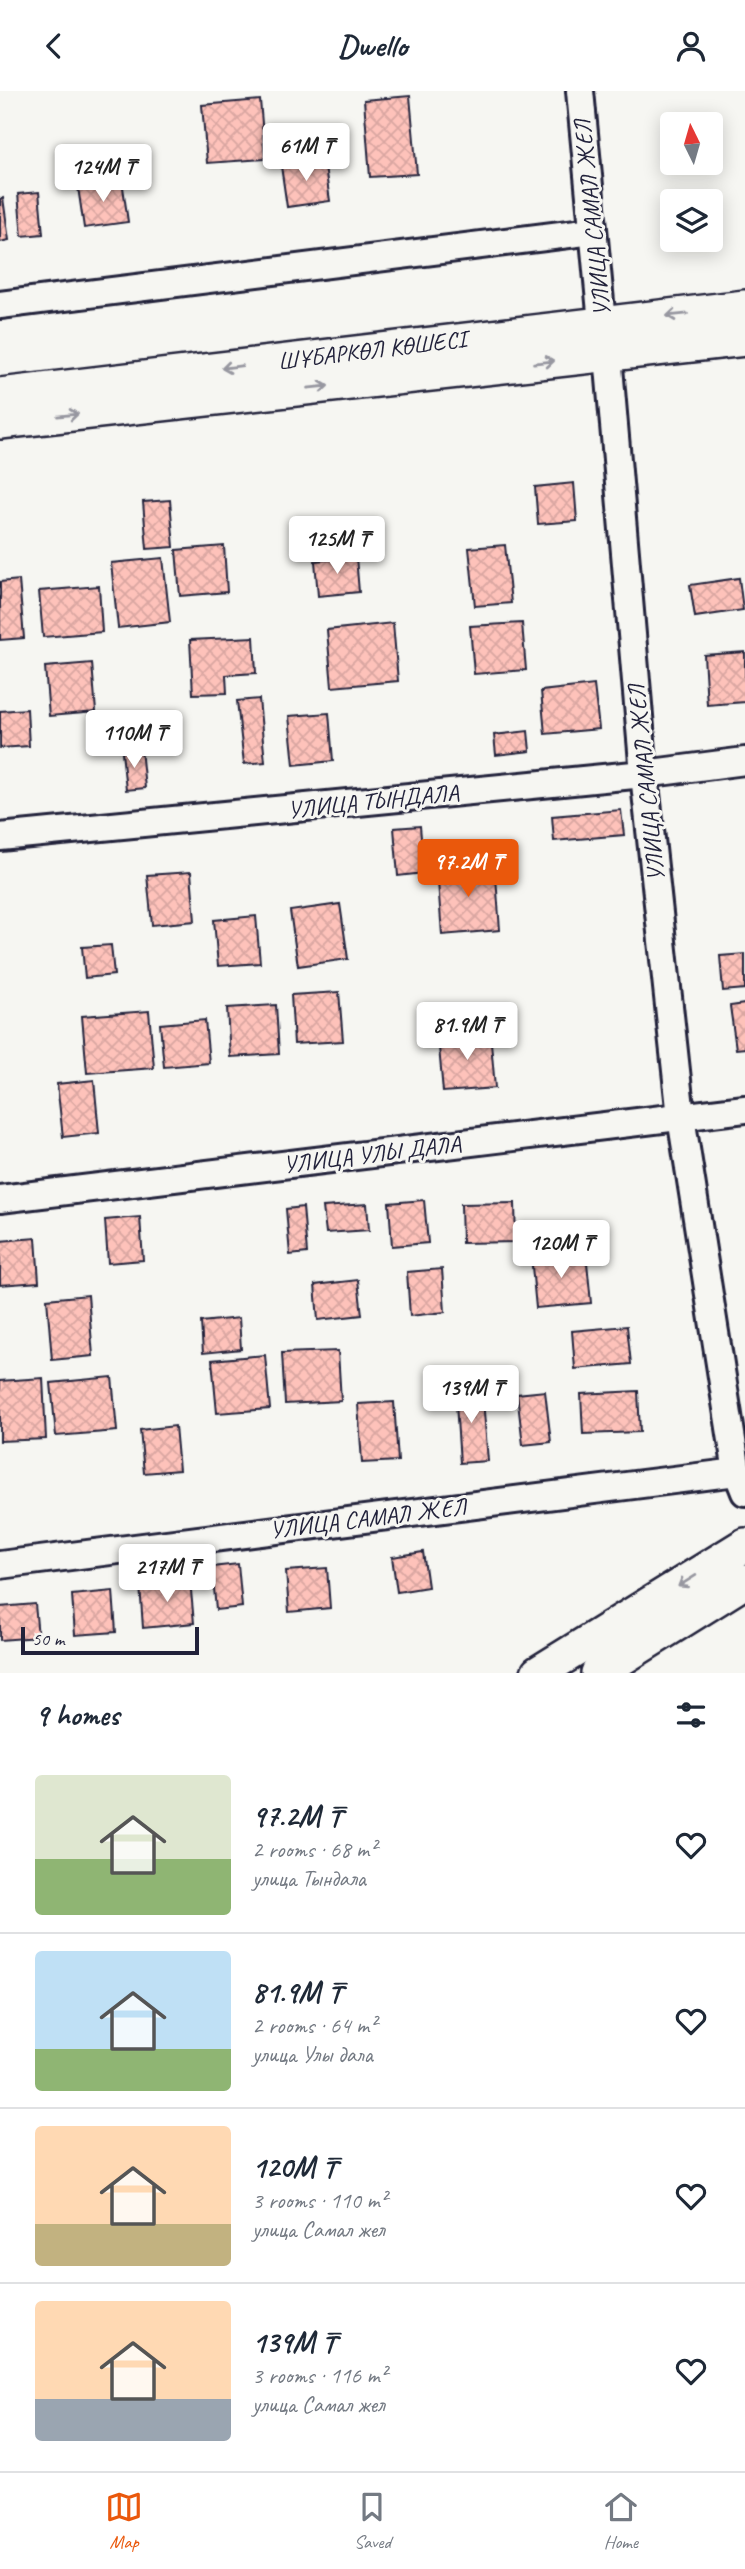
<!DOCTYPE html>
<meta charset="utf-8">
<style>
body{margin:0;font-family:Caveat,sans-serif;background:#f2f2f3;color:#1f2937;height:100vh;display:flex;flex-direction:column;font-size:26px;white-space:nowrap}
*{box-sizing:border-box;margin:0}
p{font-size:23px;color:#747a83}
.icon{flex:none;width:38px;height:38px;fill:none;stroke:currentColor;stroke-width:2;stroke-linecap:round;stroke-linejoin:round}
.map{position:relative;height:1582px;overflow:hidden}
.sheet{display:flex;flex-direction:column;background:#fff;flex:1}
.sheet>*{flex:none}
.needle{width:46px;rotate:355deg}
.controls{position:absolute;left:660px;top:21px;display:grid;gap:14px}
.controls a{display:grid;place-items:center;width:63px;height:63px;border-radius:7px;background:#fff;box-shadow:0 4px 18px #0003;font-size:35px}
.scale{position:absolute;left:21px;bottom:18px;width:178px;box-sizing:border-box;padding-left:7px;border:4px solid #22223b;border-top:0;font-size:19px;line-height:24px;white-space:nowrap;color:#22223b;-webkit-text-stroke:5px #f6f6f2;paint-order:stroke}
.price{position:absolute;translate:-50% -60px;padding:0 16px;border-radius:7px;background:#fff;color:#222;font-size:23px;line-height:46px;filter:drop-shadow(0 2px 4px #0008)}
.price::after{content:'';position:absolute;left:50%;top:42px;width:21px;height:16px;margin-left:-10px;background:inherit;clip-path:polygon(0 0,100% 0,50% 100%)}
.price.current{background:#ea580c;color:#fff}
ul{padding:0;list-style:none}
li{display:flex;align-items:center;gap:21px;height:175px;padding:0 35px}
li+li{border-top:2px solid #e0e1e3}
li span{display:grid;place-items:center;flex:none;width:196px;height:140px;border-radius:7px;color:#555}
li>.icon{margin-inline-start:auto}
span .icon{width:84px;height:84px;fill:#fffc;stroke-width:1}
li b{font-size:30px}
h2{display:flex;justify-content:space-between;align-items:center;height:84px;padding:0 35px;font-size:30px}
header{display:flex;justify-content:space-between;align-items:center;height:91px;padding:0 35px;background:#fff;font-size:32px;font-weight:600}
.menu{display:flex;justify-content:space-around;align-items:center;height:98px;border-top:2px solid #e0e1e3;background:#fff;font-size:19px;color:#747a83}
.menu a{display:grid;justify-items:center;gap:4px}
.menu .current{color:#ea580c}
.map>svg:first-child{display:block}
.building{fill:url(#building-cross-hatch);stroke:#22223b;stroke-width:2}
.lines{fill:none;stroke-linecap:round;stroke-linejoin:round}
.minor-casing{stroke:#22223b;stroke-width:32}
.tertiary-casing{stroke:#22223b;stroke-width:38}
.minor{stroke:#f6f6f2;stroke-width:26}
.tertiary{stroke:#f6f6f2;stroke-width:33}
.oneway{stroke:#9797a0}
.labels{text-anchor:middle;stroke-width:6;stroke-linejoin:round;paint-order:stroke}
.street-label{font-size:24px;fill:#22223b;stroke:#f6f6f2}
</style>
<header><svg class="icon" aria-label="back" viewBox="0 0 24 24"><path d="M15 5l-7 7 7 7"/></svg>Dwello<svg class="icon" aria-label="person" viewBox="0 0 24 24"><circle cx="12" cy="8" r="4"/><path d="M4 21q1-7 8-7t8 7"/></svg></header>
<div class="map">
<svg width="745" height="1582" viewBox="0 0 745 1582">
<defs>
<pattern id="building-cross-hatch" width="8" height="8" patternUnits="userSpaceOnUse" patternTransform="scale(1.75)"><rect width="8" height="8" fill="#fec2ba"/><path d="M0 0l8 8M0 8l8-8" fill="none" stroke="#d9a6a1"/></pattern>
</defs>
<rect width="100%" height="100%" fill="#f6f6f2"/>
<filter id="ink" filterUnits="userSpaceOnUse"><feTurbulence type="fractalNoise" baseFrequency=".0143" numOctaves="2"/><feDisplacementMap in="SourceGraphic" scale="14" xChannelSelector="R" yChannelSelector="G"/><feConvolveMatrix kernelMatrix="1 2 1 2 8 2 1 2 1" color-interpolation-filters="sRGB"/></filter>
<g filter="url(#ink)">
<g class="building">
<path d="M410,5L417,83L370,86L364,9Z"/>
<path d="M260,9L265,68L207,72L202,14Z"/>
<path d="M324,69L330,110L287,116L281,75Z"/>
<path d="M122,89L128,131L84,137L78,96Z"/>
<path d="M39,101L43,143L22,145L18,103Z"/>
<path d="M3,107L9,149L0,151V108Z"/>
<path d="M574,392L577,430L538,433L535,396Z"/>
<path d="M170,409L174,456L147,458L143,411Z"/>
<path d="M505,454L511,512L475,515L469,457Z"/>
<path d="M224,455L227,501L180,505L176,459Z"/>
<path d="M356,466L359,501L318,505L315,470Z"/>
<path d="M163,467L170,531L118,537L111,472Z"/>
<path d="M739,487L743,519L695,526L690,494Z"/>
<path d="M19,489L24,547L0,549V491Z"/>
<path d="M99,495L102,541L43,546L39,500Z"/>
<path d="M393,532L398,590L332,596L327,539Z"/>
<path d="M522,532L526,579L474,583L470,535Z"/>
<path d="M254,546L256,582L226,584L227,602L193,603L190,549Z"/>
<path d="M745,561V611L707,614L704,564Z"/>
<path d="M92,572L96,621L49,625L45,576Z"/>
<path d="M594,594L599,638L545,643L541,600Z"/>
<path d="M259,608L265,671L244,673L237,610Z"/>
<path d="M27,618L29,655L0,657V620Z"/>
<path d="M329,622L333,670L294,674L289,625Z"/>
<path d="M528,640L530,660L496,664L494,644Z"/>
<path d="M141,658L145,697L126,699L122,661Z"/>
<path d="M621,719L624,744L554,750L552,725Z"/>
<path d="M420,735L424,782L398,785L394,737Z"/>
<path d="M495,773L500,839L442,844L437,777Z"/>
<path d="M191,781L195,830L152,834L147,784Z"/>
<path d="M340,813L348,868L298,875L290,820Z"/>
<path d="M256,825L260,872L218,875L214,829Z"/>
<path d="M111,854L114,884L85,887L82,856Z"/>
<path d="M745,863V898L723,900L720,865Z"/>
<path d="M339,901L343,950L294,953L291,904Z"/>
<path d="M745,913V957L736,958L730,915Z"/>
<path d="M276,914L279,963L230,966L227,917Z"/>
<path d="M149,920L154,977L87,982L82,925Z"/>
<path d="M205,929L209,972L164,976L160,933Z"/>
<path d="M490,940L495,997L443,1001L438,945Z"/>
<path d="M94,989L99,1042L63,1046L57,993Z"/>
<path d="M424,1109L428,1152L392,1155L389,1112Z"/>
<path d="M515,1112L516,1151L462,1152L461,1113Z"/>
<path d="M367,1113L369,1139L326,1142L323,1116Z"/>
<path d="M303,1116L307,1162L290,1164L286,1118Z"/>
<path d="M140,1126L143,1169L108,1172L105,1129Z"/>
<path d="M36,1147L39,1191L0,1194V1150Z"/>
<path d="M586,1161L591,1212L536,1217L531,1165Z"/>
<path d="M442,1178L445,1221L410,1225L407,1181Z"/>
<path d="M358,1189L362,1224L318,1229L315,1194Z"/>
<path d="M88,1204L93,1265L52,1269L47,1208Z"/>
<path d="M239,1227L241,1258L203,1262L201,1231Z"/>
<path d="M627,1235L631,1273L575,1278L572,1240Z"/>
<path d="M338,1260L341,1310L285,1313L282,1262Z"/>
<path d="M265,1264L270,1318L217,1322L212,1269Z"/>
<path d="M112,1286L117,1340L56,1345L51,1292Z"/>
<path d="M43,1287L46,1348L0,1350V1290Z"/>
<path d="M482,1296L488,1370L460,1372L455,1298Z"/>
<path d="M545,1300L551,1351L523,1354L517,1303Z"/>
<path d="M638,1300L640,1341L583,1343L581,1303Z"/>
<path d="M394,1311L398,1370L362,1372L358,1313Z"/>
<path d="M175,1335L179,1379L144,1382L140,1339Z"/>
<path d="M423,1461L428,1496L397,1501L392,1466Z"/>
<path d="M238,1473L242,1516L216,1519L212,1476Z"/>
<path d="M327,1477L330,1517L289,1521L286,1480Z"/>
<path d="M190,1489L194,1532L143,1537L140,1493Z"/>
<path d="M113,1500L116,1541L75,1544L72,1504Z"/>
<path d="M35,1513L38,1546L0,1549V1516Z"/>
</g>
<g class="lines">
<g class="minor-casing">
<g id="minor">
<path d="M580,0L602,232L608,264L644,683L681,1026L737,1381L745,1401"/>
<path d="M0,214L593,140"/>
<path d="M0,746L644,683L745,670"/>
<path d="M0,1108L745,1018"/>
<path d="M0,1474L737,1381"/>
</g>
</g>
<g class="tertiary-casing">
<g id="tertiary">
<path d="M0,304L745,216"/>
<path d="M0,331L745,248"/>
<path d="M538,1582L745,1454"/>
<path d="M598,1582L745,1490"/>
</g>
</g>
<use href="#minor" class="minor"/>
<use href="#tertiary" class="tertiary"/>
</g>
<defs><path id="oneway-shaft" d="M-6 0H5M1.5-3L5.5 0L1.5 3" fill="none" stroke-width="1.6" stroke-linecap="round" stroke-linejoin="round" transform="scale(1.75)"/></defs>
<g class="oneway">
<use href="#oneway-shaft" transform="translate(677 224) rotate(174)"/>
<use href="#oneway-shaft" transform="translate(544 271) rotate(-6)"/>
<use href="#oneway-shaft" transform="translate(232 276) rotate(173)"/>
<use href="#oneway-shaft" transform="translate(318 296) rotate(-6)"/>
<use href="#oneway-shaft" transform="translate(68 324) rotate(-6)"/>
<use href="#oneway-shaft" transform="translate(687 1490) rotate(148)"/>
</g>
</g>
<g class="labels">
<g class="street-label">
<text transform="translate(592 127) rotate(-96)" y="8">УЛИЦА САМАЛ ЖЕЛ</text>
<text transform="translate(372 259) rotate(-7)" y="8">ШҰБАРКӨЛ КӨШЕСІ</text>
<text transform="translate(646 692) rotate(-96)" y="8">УЛИЦА САМАЛ ЖЕЛ</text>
<text transform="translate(373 710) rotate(-6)" y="8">УЛИЦА ТЫНДАЛА</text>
<text transform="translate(372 1063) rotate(-7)" y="8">УЛИЦА УЛЫ ДАЛА</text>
<text transform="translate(368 1427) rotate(-7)" y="8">УЛИЦА САМАЛ ЖЕЛ</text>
</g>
</g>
</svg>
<div class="controls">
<a><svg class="needle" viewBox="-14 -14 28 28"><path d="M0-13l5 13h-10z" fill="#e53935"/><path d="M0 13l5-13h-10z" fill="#747a83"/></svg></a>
<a><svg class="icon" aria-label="layers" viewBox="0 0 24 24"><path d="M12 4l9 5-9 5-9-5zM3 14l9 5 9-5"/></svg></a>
</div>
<div class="scale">50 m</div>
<b class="price" style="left:306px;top:92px">61M ₸</b>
<b class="price" style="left:103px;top:113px">124M ₸</b>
<b class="price" style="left:337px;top:485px">125M ₸</b>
<b class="price" style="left:134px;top:679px">110M ₸</b>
<b class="price current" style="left:468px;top:808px">97.2M ₸</b>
<b class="price" style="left:467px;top:971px">81.9M ₸</b>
<b class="price" style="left:561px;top:1189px">120M ₸</b>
<b class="price" style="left:471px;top:1334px">139M ₸</b>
<b class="price" style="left:167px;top:1513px">217M ₸</b>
</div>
<section class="sheet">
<h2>9 homes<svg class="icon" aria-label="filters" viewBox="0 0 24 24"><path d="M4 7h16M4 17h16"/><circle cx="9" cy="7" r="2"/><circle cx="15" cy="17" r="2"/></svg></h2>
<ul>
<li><span style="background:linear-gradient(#dfe7d0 60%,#8fb573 0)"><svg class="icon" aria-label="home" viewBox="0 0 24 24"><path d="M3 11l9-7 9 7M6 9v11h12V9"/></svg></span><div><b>97.2M ₸</b><p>2 rooms · 68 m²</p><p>улица Тындала</p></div><svg class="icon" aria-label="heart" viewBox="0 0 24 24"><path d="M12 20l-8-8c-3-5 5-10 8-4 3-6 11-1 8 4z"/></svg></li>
<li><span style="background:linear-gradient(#bfe0f5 70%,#8fb573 0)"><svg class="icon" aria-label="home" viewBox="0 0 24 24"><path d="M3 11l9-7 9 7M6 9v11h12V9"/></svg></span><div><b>81.9M ₸</b><p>2 rooms · 64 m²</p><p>улица Улы дала</p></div><svg class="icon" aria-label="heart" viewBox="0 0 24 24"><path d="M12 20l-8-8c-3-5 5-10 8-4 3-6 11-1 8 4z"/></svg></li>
<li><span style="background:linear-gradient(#ffd9b3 70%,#c2b280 0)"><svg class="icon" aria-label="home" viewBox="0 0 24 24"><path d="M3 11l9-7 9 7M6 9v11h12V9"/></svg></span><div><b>120M ₸</b><p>3 rooms · 110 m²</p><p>улица Самал жел</p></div><svg class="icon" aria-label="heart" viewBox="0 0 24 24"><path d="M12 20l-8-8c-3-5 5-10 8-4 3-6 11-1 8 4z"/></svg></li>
<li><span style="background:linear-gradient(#ffd9b3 70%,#9aa5b1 0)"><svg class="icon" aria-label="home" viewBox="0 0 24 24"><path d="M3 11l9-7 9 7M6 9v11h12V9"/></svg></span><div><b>139M ₸</b><p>3 rooms · 116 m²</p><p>улица Самал жел</p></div><svg class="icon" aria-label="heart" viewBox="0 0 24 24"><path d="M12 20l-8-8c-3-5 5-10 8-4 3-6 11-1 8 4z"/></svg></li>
</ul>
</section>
<nav class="menu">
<a class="current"><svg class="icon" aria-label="map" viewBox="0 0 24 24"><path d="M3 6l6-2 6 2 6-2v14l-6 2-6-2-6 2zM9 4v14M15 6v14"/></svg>Map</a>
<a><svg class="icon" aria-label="saved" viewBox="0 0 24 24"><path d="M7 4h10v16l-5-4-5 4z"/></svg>Saved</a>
<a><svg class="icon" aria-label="home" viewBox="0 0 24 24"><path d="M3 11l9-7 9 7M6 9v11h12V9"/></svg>Home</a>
</nav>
